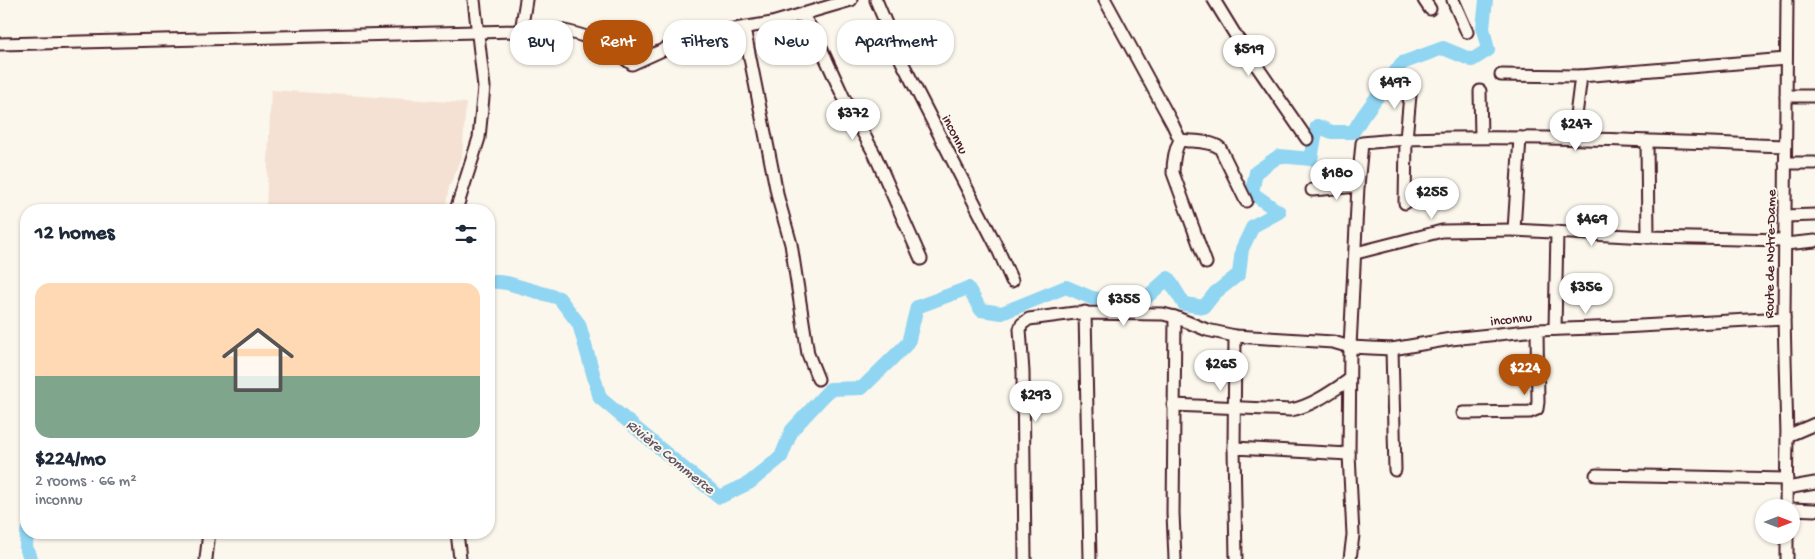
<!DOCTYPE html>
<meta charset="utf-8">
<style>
body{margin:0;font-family:"Gochi Hand",sans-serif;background:#f6f6f7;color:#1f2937;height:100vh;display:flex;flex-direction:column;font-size:19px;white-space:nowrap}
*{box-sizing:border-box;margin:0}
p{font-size:16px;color:#747a83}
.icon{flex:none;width:28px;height:28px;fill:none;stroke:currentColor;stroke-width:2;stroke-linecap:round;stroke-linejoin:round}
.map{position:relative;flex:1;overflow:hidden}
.panel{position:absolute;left:20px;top:204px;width:475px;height:335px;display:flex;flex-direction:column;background:#fff;border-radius:20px;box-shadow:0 1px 4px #0004}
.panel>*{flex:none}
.guide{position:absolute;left:510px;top:20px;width:475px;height:45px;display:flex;gap:10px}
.needle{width:32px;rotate:90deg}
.controls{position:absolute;left:1755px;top:499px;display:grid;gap:10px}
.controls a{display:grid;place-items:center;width:45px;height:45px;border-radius:50%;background:#fff;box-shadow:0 1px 4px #0004;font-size:25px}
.price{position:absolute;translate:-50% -42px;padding:0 11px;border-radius:18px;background:#fff;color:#222;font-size:16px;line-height:32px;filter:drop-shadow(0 1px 2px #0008)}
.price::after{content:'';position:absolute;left:50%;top:30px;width:15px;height:11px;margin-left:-8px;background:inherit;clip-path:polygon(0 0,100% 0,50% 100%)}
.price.current{background:#b45309;color:#fff}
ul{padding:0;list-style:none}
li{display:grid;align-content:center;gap:10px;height:265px;padding:0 15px}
li span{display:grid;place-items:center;height:155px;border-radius:15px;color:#555}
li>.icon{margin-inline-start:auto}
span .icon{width:90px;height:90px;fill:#fffc;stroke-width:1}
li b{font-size:21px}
h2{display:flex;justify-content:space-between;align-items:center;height:60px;padding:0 15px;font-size:21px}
.pill{padding:0 18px;border-radius:20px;background:#fff;box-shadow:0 1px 4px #0004;font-size:18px;line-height:45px}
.pill.current{background:#b45309;color:#fff}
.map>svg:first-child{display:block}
.built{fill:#f4e1d3}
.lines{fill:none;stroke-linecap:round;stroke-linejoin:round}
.river{stroke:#90d5f2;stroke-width:14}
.minor-casing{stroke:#4a1f2b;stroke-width:15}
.minor{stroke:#fbf7ec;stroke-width:11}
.labels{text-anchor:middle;stroke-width:4;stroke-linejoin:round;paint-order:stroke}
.street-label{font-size:14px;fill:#4a1f2b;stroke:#fbf7ec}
.water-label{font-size:15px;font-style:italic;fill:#5f5667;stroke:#fbf7ec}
</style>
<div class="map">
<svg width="1815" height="559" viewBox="0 0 1815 559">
<rect width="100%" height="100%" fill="#fbf7ec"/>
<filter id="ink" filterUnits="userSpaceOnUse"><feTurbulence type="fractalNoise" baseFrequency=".02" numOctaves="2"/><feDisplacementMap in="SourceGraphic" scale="10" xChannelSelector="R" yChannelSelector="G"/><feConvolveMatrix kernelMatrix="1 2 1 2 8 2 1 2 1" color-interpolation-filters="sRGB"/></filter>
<g filter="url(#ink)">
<path class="built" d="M271,90L466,103L462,157L449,187L445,210H266Z"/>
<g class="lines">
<g class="river">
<path d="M489,281L507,283L559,298L579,324L600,398L687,471L720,497L749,483L781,457L792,430L830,389L862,388L908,343L917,307L968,288L981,310L1002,313L1066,287L1092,298L1138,305L1168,278L1184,304L1204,307L1215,293L1239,274L1242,249L1253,226L1279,212L1252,193L1256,172L1279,156L1311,159L1317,126L1332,132H1353L1363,116L1402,63L1443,48L1472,60L1488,50L1483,28L1486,0"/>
<path d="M27,532L26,548L31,559"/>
</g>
<g class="minor-casing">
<g id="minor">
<path d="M876,0L902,62L996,245L1012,281"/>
<path d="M1105,0L1172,123L1180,140C1174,151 1173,161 1173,173L1206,263"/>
<path d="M1214,0L1236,36L1307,139"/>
<path d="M1424,0L1430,9"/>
<path d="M1453,0L1467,32"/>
<path d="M802,14L815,35L843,96L875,155L921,259"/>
<path d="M744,28L778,198L791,244L808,354L818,379"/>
<path d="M521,31L526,0"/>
<path d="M0,44L560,30C591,36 608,45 632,64L687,39L709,33L772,23L851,0"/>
<path d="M1501,75L1581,76"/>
<path d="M1480,91L1481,137"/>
<path d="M1786,96H1815"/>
<path d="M1520,138L1514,230L1648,237L1785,240"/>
<path d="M1573,139L1581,76L1786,59"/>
<path d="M1180,140C1192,142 1210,140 1220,148L1246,201"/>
<path d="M1647,141L1648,237"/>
<path d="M1785,163H1815"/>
<path d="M1312,190L1358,186"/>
<path d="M1405,203L1406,139C1532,135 1659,141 1785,146"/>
<path d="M456,210L479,138L484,87L474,0"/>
<path d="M1785,216L1815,215"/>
<path d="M1785,244L1815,241"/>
<path d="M1356,253L1442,231L1514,230"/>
<path d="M1085,312L1090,559"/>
<path d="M1555,329L1557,232"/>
<path d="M1392,349L1395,470"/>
<path d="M1173,405L1291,410C1312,406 1331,392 1349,380"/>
<path d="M1463,413L1530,412L1537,409L1538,402L1537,330"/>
<path d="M1787,436L1815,424"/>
<path d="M1234,448L1235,336"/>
<path d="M1596,475L1787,479"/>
<path d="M1787,488L1815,483"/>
<path d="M1786,508L1787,436L1784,318L1787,0"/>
<path d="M1791,509L1815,510"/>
<path d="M457,532L460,559"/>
<path d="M1787,535V559"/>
<path d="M206,559L209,532"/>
<path d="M1025,559L1023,372L1020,329L1022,324L1029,319L1075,313L1163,314L1175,317"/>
<path d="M1175,559L1173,513L1175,317L1207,330L1235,336L1333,342L1350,347L1392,349L1451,339L1537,330L1622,327L1784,318"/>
<path d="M1236,559L1234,448L1349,454"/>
<path d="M1350,559L1353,535L1349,454L1350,347L1358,186L1362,143L1406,139L1411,84"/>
</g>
</g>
<use href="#minor" class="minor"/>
</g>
</g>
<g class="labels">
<g class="street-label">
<text transform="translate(956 134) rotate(63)" y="5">inconnu</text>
<text transform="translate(1769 254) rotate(-89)" y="5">Route de Notre-Dame</text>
<text transform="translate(1511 318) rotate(-6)" y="5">inconnu</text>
</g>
<g class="water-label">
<text transform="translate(671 456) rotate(39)" y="5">Rivière Commerce</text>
</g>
</g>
</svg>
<div class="controls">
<a><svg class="needle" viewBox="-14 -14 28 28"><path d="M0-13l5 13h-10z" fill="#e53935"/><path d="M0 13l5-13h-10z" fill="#747a83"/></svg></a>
</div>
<b class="price" style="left:1249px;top:77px">$519</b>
<b class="price" style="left:1395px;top:110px">$497</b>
<b class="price" style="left:853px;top:141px">$372</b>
<b class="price" style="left:1576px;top:152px">$247</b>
<b class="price" style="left:1337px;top:201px">$180</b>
<b class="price" style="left:1432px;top:220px">$255</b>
<b class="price" style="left:1592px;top:247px">$469</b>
<b class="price" style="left:1586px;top:315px">$356</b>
<b class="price" style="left:1124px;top:327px">$355</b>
<b class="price" style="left:1221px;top:392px">$265</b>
<b class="price current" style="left:1525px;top:396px">$224</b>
<b class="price" style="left:1036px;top:423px">$293</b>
<div class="guide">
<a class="pill">Buy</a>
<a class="pill current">Rent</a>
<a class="pill">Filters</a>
<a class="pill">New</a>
<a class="pill">Apartment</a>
</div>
<section class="panel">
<h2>12 homes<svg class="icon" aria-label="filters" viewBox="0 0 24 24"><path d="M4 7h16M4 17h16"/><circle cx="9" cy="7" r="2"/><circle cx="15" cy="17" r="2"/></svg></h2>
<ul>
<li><span style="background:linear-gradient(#ffd9b3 60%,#7fa58c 0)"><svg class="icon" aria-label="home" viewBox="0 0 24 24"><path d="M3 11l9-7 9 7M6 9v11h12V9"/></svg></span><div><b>$224/mo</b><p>2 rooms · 66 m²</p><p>inconnu</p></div></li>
</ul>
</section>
</div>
